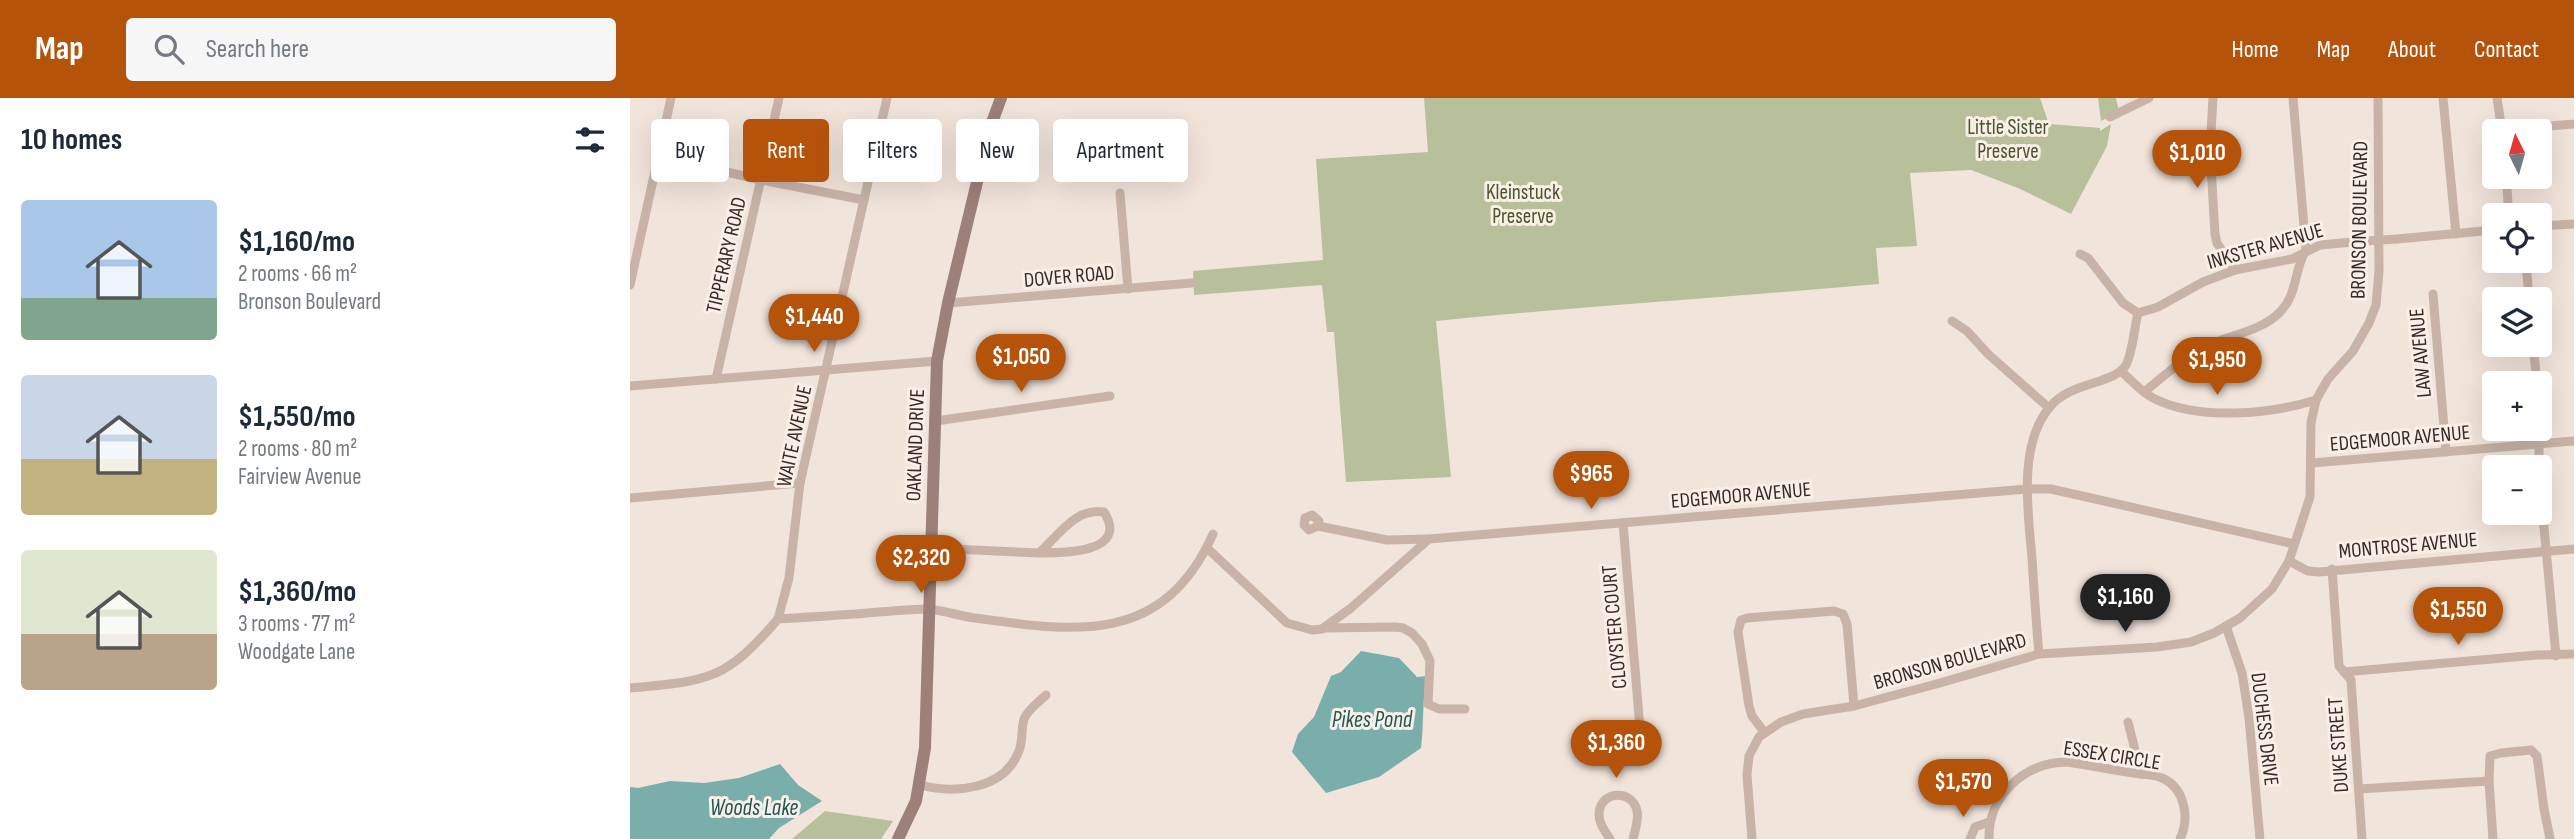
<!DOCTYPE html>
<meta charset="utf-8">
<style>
body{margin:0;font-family:"Sofia Sans Condensed",sans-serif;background:#f6f6f7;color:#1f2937;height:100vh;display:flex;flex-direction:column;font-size:26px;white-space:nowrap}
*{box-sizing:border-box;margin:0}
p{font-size:23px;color:#747a83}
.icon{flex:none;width:38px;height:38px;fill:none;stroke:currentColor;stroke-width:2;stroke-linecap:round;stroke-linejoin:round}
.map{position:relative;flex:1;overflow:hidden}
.details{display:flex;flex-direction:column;background:#fff;width:630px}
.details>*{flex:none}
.top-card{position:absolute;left:21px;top:21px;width:665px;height:63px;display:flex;gap:14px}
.needle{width:46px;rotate:355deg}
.controls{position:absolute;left:1852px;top:21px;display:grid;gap:14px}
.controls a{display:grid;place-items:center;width:70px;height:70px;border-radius:7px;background:#fff;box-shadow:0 7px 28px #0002;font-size:35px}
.price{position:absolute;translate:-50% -60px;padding:0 16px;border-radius:24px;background:#b45309;color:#fff;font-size:23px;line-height:46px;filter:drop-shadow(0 2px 4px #0008)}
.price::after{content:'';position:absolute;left:50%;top:42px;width:21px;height:16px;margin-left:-10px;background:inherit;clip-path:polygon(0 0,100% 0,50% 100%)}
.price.current{background:#222;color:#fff}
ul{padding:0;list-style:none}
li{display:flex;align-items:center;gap:21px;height:175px;padding:0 21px}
li span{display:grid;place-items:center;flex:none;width:196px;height:140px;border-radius:7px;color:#555}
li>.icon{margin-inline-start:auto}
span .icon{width:84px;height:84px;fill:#fffc;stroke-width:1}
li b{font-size:30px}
h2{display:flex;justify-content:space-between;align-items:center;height:84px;padding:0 21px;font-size:30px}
.tag{padding:0 24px;border-radius:7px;background:#fff;box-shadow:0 7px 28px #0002;font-size:24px;line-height:63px}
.tag.current{background:#b45309;color:#fff}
header{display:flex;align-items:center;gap:42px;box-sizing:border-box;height:98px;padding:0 35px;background:#b45309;color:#fff}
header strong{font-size:33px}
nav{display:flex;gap:38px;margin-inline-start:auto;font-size:24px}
.search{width:490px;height:63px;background:#f6f6f7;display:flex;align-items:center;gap:18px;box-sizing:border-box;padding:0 24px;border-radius:7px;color:#747a83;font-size:26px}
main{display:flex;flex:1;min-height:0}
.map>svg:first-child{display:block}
.green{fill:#b8c09b}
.water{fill:#7aaeaa}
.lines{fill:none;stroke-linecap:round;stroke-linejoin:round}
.minor{stroke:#c9b3a7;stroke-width:9}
.secondary{stroke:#9d8178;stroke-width:12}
.minor-bridge{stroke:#c9b3a7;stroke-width:9}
.labels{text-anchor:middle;stroke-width:6;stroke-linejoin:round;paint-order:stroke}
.park-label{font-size:21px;fill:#4a542c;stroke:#f9efe7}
.street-label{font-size:21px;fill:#362a28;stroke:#f9efe7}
.water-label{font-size:23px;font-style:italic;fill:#1e5754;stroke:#f9efe7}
</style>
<header>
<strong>Map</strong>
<div class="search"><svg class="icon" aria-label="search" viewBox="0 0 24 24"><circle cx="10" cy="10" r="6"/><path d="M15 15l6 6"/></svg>Search here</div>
<nav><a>Home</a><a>Map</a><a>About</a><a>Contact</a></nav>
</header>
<main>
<section class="details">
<h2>10 homes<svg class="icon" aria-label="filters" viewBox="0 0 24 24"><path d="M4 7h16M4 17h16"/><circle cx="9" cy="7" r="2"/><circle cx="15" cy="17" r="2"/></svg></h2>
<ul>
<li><span style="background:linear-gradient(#a9c7e8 70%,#7fa58c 0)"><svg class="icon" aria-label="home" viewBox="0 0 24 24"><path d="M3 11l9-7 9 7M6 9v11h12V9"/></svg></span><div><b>$1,160/mo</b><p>2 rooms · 66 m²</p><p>Bronson Boulevard</p></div></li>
<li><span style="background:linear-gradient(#c9d6e8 60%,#c2b280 0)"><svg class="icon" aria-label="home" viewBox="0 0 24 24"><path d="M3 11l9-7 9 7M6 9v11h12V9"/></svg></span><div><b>$1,550/mo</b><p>2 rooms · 80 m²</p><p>Fairview Avenue</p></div></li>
<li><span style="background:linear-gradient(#dfe7d0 60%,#b9a48a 0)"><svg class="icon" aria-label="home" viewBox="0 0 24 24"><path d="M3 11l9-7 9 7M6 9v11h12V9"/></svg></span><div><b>$1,360/mo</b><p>3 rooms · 77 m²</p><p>Woodgate Lane</p></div></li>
</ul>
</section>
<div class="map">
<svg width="1944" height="741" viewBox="0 0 1944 741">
<rect width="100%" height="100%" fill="#f1e4db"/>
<g class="green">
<path d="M794,0H1410L1419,26L1470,30V33L1481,26L1477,48L1441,116L1388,90L1341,72L1280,75L1287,148L1246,150L1249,186C1102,199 954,208 806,223L821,379L716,384L704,234H697L692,187L564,197L563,173L693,162L686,61L798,54Z"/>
<path d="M1468,0H1486L1489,14L1471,23Z"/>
<path d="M195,713L263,723L251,741H162Z"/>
</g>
<g class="water">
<path d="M731,553L769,560L787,579L797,578C792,602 794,626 791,650L749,679L696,695L662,654L668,636L684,619L701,578L711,574Z"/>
<path d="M150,666L168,687L192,703L149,730L139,741H0V689L8,690L40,683L74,685L109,680Z"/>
</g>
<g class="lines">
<g class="minor">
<path d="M1583,0L1580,51L1585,136L1587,145L1605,172"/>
<path d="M1813,0L1826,136"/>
<path d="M1867,0L1872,33"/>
<path d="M1480,19L1519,0"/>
<path d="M1872,32L1944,26"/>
<path d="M28,58L131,82L234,102"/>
<path d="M1876,79L1879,117"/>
<path d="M490,95L498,191"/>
<path d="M1909,128L1944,126"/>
<path d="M1767,141L1864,132"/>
<path d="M1450,156L1458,160L1493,205L1508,215L1528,209L1573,184L1605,172L1662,161L1690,147L1735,143"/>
<path d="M1896,163L1899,201"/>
<path d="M0,187L41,0"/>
<path d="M1803,196L1816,354"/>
<path d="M318,205L562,185"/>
<path d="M1322,223L1337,233L1358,256L1419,310"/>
<path d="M1903,247L1907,285"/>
<path d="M1491,273C1502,283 1512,295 1525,301C1570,323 1640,316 1686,302"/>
<path d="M86,281L149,0"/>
<path d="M0,288L307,263"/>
<path d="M1514,294C1535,277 1555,259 1580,247C1602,236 1631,233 1649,215C1669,195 1663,173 1676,152L1663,0"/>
<path d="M306,323L480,298"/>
<path d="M1682,365L1944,343"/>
<path d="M1909,369V314"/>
<path d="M1909,376L1926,558"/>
<path d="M0,400L170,385"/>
<path d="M993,425L1010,631"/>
<path d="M688,428L689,423L682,417L675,420L674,427L679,432L688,428L757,442L799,441"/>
<path d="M301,450L409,455C429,437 446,409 474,414C500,455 433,455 409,455"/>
<path d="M577,450L657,525L682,532L692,531L721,510L799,441L1397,391H1421L1664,446"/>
<path d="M1659,463L1678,473L1689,474L1944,451"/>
<path d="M1702,471L1709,568L1721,582L1732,741"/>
<path d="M148,521L159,480L170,385L257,0"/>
<path d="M1596,528L1612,575L1619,620L1630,741"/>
<path d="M694,530L765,529L773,530L782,535L792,546L800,563L798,606L809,611H835"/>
<path d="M1409,556C1406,524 1404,492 1402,460C1398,414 1388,348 1419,310C1440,283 1484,287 1496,267C1503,253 1504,231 1508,215"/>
<path d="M1714,574L1907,557L1944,556"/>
<path d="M0,590C78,583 95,583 148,521C182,519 215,517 249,514C265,513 282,511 297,511C313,512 329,518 345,520C445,534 533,548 583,436"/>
<path d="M1498,624L1511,676"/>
<path d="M1134,634L1122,618L1119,608L1108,534L1111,522L1117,520L1204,513L1213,516L1217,526L1224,608"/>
<path d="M290,687C325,696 374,692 389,653C393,643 391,631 394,621C398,611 409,604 416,597"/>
<path d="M1729,691L1859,683"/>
<path d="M980,741C975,733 969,726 969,716C970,692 1003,691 1007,713C1009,722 1005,732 1003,741"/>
<path d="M1122,741L1117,677L1119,658L1129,639L1151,624L1173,616L1224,608L1310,585L1409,556L1527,549L1561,544L1584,535L1610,520L1642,491L1659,463L1680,399L1681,325L1686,302L1698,281L1723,253L1739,225L1746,207L1749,173L1748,0"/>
<path d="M1340,741L1345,729L1359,724"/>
<path d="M1359,741C1358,699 1393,665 1436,664C1461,667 1486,673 1511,676C1518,677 1525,677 1532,680C1555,690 1560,720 1550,741"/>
<path d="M1863,741L1859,683L1860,658L1871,655L1901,652L1907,658L1914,711L1920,741"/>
</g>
<path class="secondary" d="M268,741L286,703L295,650L307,263L318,205L360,30L371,0"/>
<path class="minor-bridge" d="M1735,143L1767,141"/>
</g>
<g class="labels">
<g class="park-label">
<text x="1378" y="36">Little Sister<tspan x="1378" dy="24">Preserve</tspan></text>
<text x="893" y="101">Kleinstuck<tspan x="893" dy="24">Preserve</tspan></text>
</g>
<g class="street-label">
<text transform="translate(1729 122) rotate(-89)" y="7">BRONSON BOULEVARD</text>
<text transform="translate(1635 148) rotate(-16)" y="7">INKSTER AVENUE</text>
<text transform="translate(96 157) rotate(-77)" y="7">TIPPERARY ROAD</text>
<text transform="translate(439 178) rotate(-5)" y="7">DOVER ROAD</text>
<text transform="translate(1790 255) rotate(-95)" y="7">LAW AVENUE</text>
<text transform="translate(164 338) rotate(-78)" y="7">WAITE AVENUE</text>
<text transform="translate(1770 340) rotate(-5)" y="7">EDGEMOOR AVENUE</text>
<text transform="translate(285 347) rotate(-88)" y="7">OAKLAND DRIVE</text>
<text transform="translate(1111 397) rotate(-5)" y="7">EDGEMOOR AVENUE</text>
<text transform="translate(1778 447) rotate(-5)" y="7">MONTROSE AVENUE</text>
<text transform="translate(984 529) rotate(-95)" y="7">CLOYSTER COURT</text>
<text transform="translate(1320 563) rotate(-16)" y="7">BRONSON BOULEVARD</text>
<text transform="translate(1635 631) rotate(83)" y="7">DUCHESS DRIVE</text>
<text transform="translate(1708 647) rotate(-94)" y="7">DUKE STREET</text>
<text transform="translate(1482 657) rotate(9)" y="7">ESSEX CIRCLE</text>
</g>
<g class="water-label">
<text x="742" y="629">Pikes Pond</text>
<text x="124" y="717">Woods Lake</text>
</g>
</g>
</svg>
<div class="controls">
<a><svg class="needle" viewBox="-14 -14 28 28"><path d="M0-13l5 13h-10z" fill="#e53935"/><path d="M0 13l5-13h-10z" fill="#747a83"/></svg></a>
<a><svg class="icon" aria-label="locate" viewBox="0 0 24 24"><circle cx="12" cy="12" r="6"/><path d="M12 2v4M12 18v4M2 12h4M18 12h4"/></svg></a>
<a><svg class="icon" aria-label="layers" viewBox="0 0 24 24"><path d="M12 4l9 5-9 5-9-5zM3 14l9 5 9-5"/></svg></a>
<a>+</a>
<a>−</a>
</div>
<b class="price" style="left:1567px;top:92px">$1,010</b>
<b class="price" style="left:184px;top:256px">$1,440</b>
<b class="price" style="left:391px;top:296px">$1,050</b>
<b class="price" style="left:1587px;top:299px">$1,950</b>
<b class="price" style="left:961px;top:413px">$965</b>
<b class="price" style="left:291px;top:497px">$2,320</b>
<b class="price current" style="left:1495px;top:536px">$1,160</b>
<b class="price" style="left:1828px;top:549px">$1,550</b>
<b class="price" style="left:986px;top:682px">$1,360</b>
<b class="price" style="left:1333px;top:721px">$1,570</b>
<div class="top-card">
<a class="tag">Buy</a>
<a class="tag current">Rent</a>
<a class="tag">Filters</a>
<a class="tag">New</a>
<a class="tag">Apartment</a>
</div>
</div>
</main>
